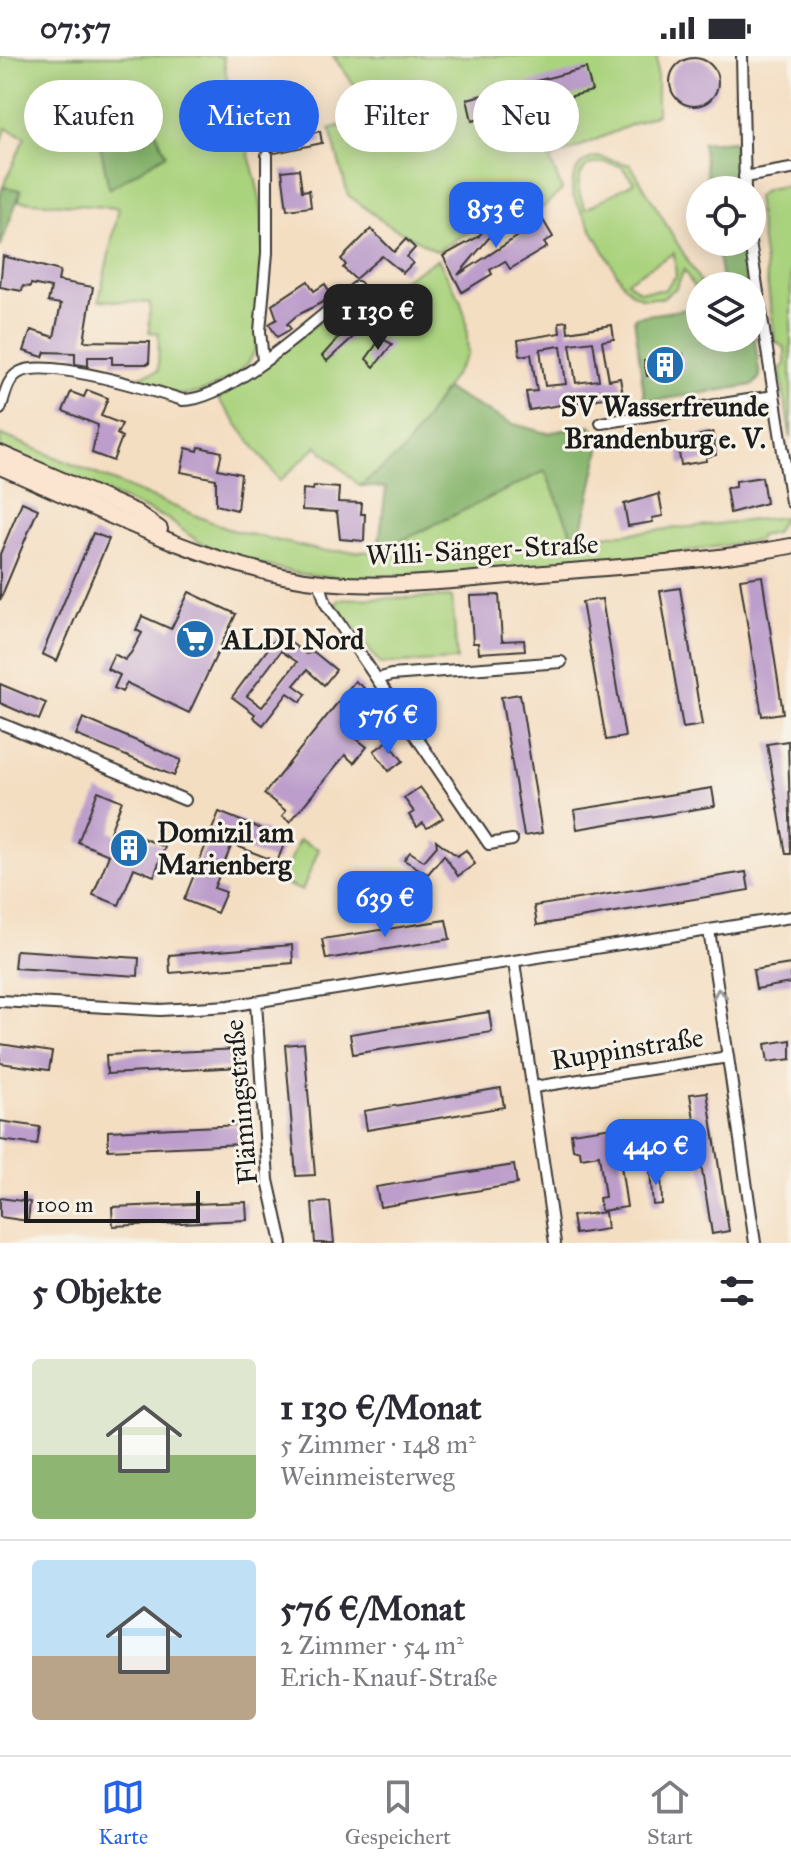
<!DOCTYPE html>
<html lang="de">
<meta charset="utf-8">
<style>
body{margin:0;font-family:"IM FELL Great Primer",serif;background:#f2f2f3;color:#2b2b33;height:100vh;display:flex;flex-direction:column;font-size:30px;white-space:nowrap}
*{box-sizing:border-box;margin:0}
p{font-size:26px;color:#7c7c81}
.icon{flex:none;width:44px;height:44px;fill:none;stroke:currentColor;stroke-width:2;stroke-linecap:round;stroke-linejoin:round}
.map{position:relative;height:1187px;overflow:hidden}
.drawer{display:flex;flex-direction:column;background:#fff;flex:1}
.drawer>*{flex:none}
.hud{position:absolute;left:24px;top:24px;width:744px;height:72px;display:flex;gap:16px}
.buttons{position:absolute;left:686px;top:120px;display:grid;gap:16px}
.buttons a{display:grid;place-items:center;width:80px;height:80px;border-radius:50%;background:#fff;box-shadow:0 4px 20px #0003;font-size:40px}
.scale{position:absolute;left:24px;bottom:20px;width:176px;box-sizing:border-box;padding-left:8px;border:4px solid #1c1c1c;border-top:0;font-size:22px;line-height:28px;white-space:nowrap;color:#1c1c1c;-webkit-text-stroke:6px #f7f3e8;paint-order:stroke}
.price{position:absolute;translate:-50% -68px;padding:0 18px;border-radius:16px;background:#2563eb;color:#fff;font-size:26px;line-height:52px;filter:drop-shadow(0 2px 4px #0008)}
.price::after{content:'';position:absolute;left:50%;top:48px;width:24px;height:18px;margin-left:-12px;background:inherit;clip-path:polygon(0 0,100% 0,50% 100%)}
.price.selected{background:#222;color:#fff}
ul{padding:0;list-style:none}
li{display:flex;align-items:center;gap:24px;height:200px;padding:0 32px}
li+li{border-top:2px solid #e1e1e2}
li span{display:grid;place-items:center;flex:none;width:224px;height:160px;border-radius:8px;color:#555}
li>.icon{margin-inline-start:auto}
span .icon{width:96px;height:96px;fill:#fffc;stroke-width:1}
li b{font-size:34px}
h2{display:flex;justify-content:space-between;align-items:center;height:96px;padding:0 32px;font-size:34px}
.tag{padding:0 28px;border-radius:36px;background:#fff;box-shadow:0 4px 20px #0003;font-size:28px;line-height:72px}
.tag.selected{background:#2563eb;color:#fff}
.status{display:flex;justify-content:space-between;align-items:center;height:56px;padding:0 40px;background:#fff;direction:ltr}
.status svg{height:22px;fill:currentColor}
.tab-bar{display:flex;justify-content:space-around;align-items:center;height:112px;border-top:2px solid #e1e1e2;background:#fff;font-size:22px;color:#7c7c81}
.tab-bar a{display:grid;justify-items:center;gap:4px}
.tab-bar .selected{color:#2563eb}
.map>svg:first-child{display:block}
.green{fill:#aad37e;stroke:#63784d;stroke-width:2;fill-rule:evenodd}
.forest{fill:#87b56d;stroke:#526844;stroke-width:2}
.building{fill:#bc9dcb;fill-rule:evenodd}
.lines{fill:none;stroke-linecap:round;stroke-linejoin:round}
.street-casing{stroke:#3c3935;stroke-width:14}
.secondary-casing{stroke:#3c3935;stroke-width:18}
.street{stroke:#fff;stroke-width:10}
.secondary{stroke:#fce5d0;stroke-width:14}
.oneway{stroke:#999}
.labels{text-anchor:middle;stroke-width:6;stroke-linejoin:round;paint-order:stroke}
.poi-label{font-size:28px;font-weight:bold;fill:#1c1c1c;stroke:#f7f3e8;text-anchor:start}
.street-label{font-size:28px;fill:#1c1c1c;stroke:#f7f3e8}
</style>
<div class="status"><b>07:57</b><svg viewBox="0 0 49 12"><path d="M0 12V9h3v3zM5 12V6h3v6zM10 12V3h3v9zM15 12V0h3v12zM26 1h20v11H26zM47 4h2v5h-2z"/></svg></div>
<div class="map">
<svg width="791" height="1187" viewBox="0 0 791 1187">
<rect width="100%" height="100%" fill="#f7f3e8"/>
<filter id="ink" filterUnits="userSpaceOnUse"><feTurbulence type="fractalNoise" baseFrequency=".0125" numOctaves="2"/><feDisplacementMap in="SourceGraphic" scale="16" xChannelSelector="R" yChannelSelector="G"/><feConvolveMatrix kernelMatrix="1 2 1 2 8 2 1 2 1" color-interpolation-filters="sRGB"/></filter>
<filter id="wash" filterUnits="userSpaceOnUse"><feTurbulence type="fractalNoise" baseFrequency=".006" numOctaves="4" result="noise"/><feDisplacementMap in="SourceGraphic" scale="32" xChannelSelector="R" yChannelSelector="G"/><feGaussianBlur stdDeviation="1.8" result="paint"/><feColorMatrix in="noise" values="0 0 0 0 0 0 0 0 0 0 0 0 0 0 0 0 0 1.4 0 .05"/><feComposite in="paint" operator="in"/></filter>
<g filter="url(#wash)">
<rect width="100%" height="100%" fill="#f4dec2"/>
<g class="green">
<path d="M0,0H223C230,51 253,98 261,149C265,175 264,281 252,301C242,318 209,336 190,338C170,340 144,328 124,324L158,315L159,277L149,276L150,247L99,244L119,152L19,145L21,134L3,131L25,81L6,72L0,91Z"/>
<path d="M333,0H657V58L550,103L562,134L541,153L512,131L476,171L437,195L385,167L348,139L330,73L376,58Z"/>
<path d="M600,101L631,109L701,227L694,231L684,214L676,232L662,242H642L632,237L621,225L573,140C570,120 578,102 600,101ZM604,106L621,110L634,126L586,153C577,137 574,122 588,109ZM674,197L676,220L664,234L639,235L627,225Z"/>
<path d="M791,129V383L780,314L785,308V292L775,285L756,141L767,133Z"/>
<path d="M438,203L460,243L466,263L468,298L403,396L360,430L317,390L280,425L218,343L361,234L395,228Z"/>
<path d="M0,378L228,473L322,495L378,496L545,414L574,483L784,461L775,477L759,480V484L645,502L471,518L348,522L300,518L240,503L199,486L166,462L1,393Z"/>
<path d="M452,541L457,604L380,608L336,549L339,543Z"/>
<path d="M299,784L319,793L302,835L281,826Z"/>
</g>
<g class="forest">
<path d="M143,48L166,98L109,133L101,93L92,71Z"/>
<path d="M734,85L737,134H709L702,87Z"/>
<path d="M3,131L21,134L0,192V139Z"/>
<path d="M716,186H741L747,230H723Z"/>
<path d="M700,251V282H752V264L760,321L753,329L645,346L634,261Z"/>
<path d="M445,333L510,367L547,377L591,369L602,384L580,482L574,483L545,415L378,496L386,432L360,430L403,396Z"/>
</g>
<g id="blocks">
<g class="building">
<circle cx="694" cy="26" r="24"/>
<path d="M586,12L592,35L472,65L467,43Z"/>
<path d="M274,37L278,55L259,59L255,41Z"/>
<path d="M308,51L313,77L320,75L322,87L275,97L268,90L296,84L290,55Z"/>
<path d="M299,113L302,135L309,134L311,151L287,154L282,115Z"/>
<path d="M511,141L518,147L458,219L543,164L553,181L544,187L547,191L510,213L505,205L490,214L492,218L462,236L443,200L478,181Z"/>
<path d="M371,173L394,196L406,183L415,192L407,201L413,207L403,217L382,200L355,223L343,212L346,209L341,203Z"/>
<path d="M3,200L60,215L58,225L93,231L84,285L150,286L149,308H112V301H88V310L75,308V297L45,296L43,301L24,295L31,274L54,281L61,248L48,246L51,232L31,228L30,231L23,230L22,235L0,231Z"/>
<path d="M308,225L314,235L325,228L332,241L296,260L287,268L291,273L277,281L269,268L277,263L272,249Z"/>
<path d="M355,263L363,272L327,305L322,300Z"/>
<path d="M567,265L568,276L612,269L614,283L602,285L609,324L620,322L623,339L529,354L526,336L537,335L531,298L520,300L518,284L560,277L559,266ZM593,285L599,324L576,327L570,288ZM561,290L566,328L545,330L540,293Z"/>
<path d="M381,282L392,288L374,311L366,303Z"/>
<path d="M683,298L686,313L647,320L644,305Z"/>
<path d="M87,334L108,342L101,360L122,368L117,378L122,381L113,405L92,397L98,369L63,355L71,336L84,341Z"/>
<path d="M713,376L716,399L706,401V405L681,409L677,385Z"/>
<path d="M199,391L222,396L218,413L241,418L237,454L216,449V423L181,416L186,392L198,395Z"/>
<path d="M762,421L766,447L730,457L726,432L736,431V425Z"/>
<path d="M314,430L339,432L338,446L362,447L361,458H365L364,485L340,483L337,456L302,454L303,433L313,434Z"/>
<path d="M659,438L663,460L652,462L653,466L628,470L624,448Z"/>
<path d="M22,446L38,453L0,544V498Z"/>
<path d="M93,477L109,483L57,605L42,598Z"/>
<path d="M762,520L783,657L762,660L740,523Z"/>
<path d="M680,532L702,669L683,672L660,535Z"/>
<path d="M189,536L236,558L189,657L127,627L122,636L114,632L120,619L107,613L114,598L125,604L131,597L142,577L136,574L142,560L171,573Z"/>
<path d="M499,539L502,585L524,584L525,594L479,597L478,587H473L470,540Z"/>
<path d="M602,543L625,681L606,684L582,546Z"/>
<path d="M279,578L306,598L314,596L336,614L324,629L307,614L294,629L306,638L301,646L288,637L263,669L253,661L255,658L232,641ZM281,595L297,606L262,651L247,640Z"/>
<path d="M355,625L364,632L360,637L381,654L357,683L367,691L354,707L345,699L290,766L282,760L286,755L264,738Z"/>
<path d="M0,628L46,647L39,664L0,647Z"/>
<path d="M520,638L542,777L524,780L501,641Z"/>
<path d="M83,662L181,704L174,720L76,679Z"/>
<path d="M388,685L403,705L389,715L374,695Z"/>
<path d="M788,685L791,798H786L767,688Z"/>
<path d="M420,731L443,762L427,772L423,767L417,771L409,759L414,756L404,742Z"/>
<path d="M712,732L715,750L577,773L574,754Z"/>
<path d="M98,735L122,745L110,776L133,785L135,779L165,791L154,820L134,812L119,849L93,839L109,799L78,786Z"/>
<path d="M219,756L286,783L277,806L232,788L214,832L226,836L217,857L184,844Z"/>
<path d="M436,784L457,800L466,794L475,808L458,820L444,799L428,818L404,804L410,796L424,805L437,790Z"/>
<path d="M746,816L749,834L537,869L534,850Z"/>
<path d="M446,864L450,883L326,903L322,883Z"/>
<path d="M292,889L293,907L170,917L169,899Z"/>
<path d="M16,894L139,902L138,920L14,912Z"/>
<path d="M791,908V927L756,933L753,914Z"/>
<path d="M489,956L492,976L353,998L350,978Z"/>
<path d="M791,984V1003L768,1006L765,988Z"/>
<path d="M304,987L315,1119L296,1120L285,989Z"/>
<path d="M0,988L52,996L49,1014L0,1007Z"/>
<path d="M240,993L241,1011L107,1018L106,999Z"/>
<path d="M501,1032L504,1051L367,1074L364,1055Z"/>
<path d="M707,1036L729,1175L712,1178L690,1038Z"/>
<path d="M0,1065L40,1071L37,1089L0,1084Z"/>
<path d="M634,1068L636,1082H633V1087L618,1089L627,1151L601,1155L599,1142L605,1141L599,1099L581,1102L580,1095L573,1093L571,1077Z"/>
<path d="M242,1069L243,1088L108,1094V1075Z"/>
<path d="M514,1109L517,1128L380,1151L376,1131Z"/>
<path d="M661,1114L662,1148L653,1149L650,1116Z"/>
<path d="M0,1142L30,1146L28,1165L0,1161Z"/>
<path d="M246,1146L247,1164L113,1170L112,1151Z"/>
<path d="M330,1146L334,1187H315L312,1147Z"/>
<path d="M605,1156L607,1173L575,1178L572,1160Z"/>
</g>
</g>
</g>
<g filter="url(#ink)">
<use href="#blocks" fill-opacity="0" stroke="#3c3935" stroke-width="2"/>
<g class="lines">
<g class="street-casing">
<g id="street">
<path d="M742,0L745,134"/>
<path d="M744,121L791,113"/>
<path d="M750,186L791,446"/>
<path d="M263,305L260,275L267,197V99"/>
<path d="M0,353C5,340 7,322 20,316C49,302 151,334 183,344C230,344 318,262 357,231"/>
<path d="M601,367L774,340"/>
<path d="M319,525L326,548L489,788L512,784"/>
<path d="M378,623L391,619L561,606"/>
<path d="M0,667L185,744"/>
<path d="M709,874L728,1001"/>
<path d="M514,906L555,1187"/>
<path d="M0,945L160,954L229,950L791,861"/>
<path d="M256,947L268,1124L282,1187"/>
<path d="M534,1031L728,1001L755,1187"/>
</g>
</g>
<g class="secondary-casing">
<g id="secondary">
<path d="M0,397L136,456L160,473"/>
<path d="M0,411C92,450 185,499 283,520C364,537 450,525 531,518C618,511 705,506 791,490"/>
</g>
</g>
<use href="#street" class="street"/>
<use href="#secondary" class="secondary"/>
</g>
<defs><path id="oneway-chevron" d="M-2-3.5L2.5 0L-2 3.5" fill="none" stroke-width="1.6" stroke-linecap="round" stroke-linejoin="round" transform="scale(2)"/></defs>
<use class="oneway" href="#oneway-chevron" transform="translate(719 938) rotate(-99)"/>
</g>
<defs>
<g id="building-disc" transform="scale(2)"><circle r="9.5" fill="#1f6fb2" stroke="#f7f3e8"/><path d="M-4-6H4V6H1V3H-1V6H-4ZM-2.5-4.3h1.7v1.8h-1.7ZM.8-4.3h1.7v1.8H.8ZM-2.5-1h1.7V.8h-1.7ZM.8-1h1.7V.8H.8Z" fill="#fff"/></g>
<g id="supermarket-disc" transform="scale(2)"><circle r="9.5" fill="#1f6fb2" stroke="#f7f3e8"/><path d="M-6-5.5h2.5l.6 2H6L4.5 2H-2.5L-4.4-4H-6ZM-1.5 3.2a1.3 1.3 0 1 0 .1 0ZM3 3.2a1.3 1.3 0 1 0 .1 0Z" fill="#fff"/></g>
</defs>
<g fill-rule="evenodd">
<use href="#building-disc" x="665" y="309"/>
<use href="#supermarket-disc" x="195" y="583"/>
<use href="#building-disc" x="129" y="792"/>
</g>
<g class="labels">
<g class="poi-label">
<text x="665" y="360" text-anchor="middle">SV Wasserfreunde<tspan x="665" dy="32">Brandenburg e. V.</tspan></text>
<text x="223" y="593">ALDI Nord</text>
<text x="157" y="786">Domizil am<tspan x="157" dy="32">Marienberg</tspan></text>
</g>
<g class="street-label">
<text transform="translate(482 493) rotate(-3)" y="10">Willi-Sänger-Straße</text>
<text transform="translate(627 992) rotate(-9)" y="10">Ruppinstraße</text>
<text transform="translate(240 1046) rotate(-95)" y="10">Flämingstraße</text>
</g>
</g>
</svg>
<div class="buttons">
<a><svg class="icon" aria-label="locate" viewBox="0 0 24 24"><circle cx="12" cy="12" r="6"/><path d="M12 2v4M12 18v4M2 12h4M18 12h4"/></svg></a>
<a><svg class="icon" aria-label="layers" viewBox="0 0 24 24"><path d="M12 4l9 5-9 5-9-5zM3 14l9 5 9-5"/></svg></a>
</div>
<div class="scale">100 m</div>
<b class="price" style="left:496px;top:194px">853 €</b>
<b class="price selected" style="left:378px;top:296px">1 130 €</b>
<b class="price" style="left:388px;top:700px">576 €</b>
<b class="price" style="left:385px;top:883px">639 €</b>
<b class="price" style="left:656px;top:1131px">440 €</b>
<div class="hud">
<a class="tag">Kaufen</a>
<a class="tag selected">Mieten</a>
<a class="tag">Filter</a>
<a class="tag">Neu</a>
</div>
</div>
<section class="drawer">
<h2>5 Objekte<svg class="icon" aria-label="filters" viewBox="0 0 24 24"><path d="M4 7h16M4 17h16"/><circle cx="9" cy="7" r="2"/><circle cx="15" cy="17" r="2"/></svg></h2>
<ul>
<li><span style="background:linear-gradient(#dfe7d0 60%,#8fb573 0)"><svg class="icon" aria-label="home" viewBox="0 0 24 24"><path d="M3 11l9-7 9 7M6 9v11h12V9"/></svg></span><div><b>1 130 €/Monat</b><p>5 Zimmer · 148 m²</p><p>Weinmeisterweg</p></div></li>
<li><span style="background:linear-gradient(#bfe0f5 60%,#b9a48a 0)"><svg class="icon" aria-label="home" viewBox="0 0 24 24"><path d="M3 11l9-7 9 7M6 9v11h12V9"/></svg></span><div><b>576 €/Monat</b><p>2 Zimmer · 54 m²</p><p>Erich-Knauf-Straße</p></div></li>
</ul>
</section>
<nav class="tab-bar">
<a class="selected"><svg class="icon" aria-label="map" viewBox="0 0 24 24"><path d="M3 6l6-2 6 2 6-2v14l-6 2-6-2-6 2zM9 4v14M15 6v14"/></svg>Karte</a>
<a><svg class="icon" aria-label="saved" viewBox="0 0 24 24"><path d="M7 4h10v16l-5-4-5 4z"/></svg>Gespeichert</a>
<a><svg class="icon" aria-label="home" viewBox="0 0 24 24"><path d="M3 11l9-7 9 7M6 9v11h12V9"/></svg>Start</a>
</nav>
